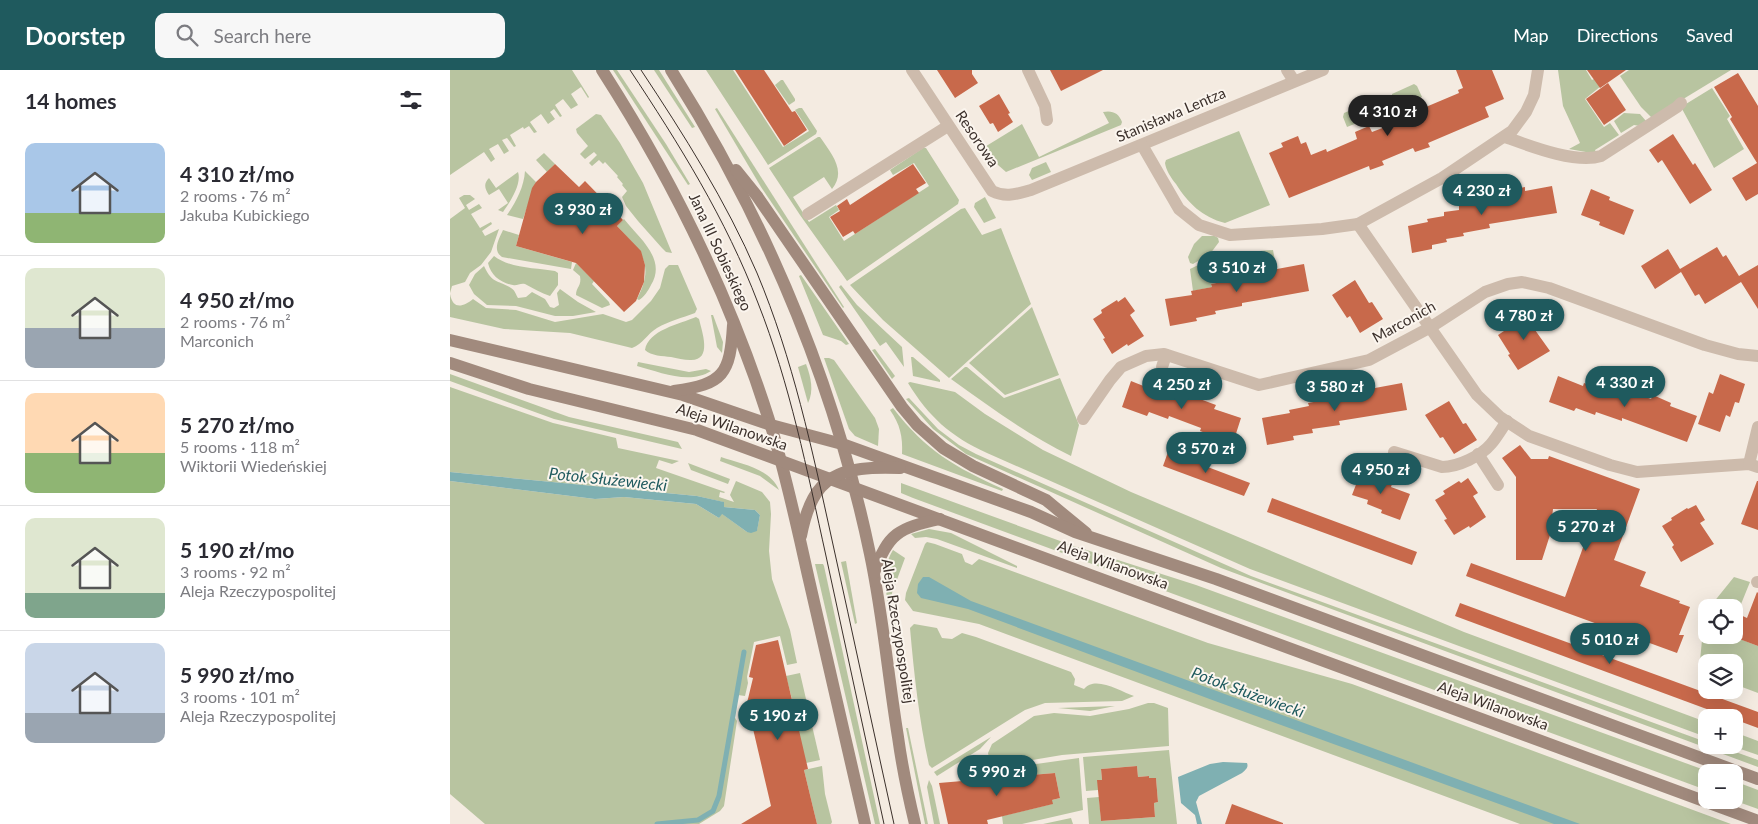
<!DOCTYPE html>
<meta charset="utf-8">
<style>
body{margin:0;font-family:Lato,sans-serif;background:#f7f7f7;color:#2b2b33;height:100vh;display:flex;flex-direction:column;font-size:19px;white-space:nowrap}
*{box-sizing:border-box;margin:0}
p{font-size:16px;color:#7c7c81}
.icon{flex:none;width:28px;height:28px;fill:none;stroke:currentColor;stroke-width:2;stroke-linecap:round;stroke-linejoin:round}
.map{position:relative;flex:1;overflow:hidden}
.sheet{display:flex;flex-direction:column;background:#fff;width:450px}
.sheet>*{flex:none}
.fabs{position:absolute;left:1248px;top:529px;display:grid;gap:10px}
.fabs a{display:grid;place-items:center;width:45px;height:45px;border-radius:10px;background:#fff;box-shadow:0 5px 20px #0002;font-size:25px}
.price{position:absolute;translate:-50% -42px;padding:0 11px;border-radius:18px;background:#1f5a5e;color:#fff;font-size:16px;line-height:32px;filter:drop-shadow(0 1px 2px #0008)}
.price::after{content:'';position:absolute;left:50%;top:30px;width:15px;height:11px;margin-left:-8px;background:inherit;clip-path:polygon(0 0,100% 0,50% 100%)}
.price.on{background:#222;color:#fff}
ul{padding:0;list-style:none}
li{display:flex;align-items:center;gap:15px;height:125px;padding:0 25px}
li+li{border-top:1px solid #e1e1e2}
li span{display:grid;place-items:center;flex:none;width:140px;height:100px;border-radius:10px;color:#555}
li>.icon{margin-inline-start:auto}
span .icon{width:60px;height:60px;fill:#fffc;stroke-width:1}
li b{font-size:21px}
h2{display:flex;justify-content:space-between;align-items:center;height:60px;padding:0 25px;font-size:21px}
header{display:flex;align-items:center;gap:30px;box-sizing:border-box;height:70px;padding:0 25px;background:#1f5a5e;color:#fff}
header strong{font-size:24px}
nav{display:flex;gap:28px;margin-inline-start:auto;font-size:18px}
.search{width:350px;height:45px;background:#f7f7f7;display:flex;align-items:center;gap:12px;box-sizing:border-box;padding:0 18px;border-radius:10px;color:#7c7c81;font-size:19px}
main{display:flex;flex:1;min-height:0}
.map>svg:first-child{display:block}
.green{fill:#b8c4a0}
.water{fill:#7fb0b2}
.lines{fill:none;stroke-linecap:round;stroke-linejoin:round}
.stream{stroke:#7fb0b2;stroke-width:5}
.building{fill:#c8694b}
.street{stroke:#cdbbac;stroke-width:12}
.secondary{stroke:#a18a7d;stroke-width:12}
.tram{stroke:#3b302b;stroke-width:1}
.labels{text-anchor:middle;stroke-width:4;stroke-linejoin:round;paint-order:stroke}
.street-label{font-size:15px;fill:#3b302b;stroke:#fbf5ee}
.water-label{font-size:16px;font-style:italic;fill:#1f5a5e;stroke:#fbf5ee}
</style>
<header>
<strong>Doorstep</strong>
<div class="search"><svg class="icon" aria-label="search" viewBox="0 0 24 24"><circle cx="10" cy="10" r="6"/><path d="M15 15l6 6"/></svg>Search here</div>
<nav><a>Map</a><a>Directions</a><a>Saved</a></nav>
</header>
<main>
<section class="sheet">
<h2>14 homes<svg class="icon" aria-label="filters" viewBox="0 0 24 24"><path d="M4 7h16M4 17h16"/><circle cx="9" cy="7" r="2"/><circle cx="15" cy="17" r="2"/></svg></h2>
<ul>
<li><span style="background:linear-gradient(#a9c7e8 70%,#8fb573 0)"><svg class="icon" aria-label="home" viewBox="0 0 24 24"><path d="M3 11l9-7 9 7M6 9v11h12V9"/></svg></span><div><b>4 310 zł/mo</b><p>2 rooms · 76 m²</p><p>Jakuba Kubickiego</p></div></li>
<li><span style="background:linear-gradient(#dfe7d0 60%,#9aa5b1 0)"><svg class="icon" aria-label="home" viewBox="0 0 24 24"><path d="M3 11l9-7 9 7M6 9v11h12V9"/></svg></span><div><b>4 950 zł/mo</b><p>2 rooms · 76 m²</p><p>Marconich</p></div></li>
<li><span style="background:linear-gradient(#ffd9b3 60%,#8fb573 0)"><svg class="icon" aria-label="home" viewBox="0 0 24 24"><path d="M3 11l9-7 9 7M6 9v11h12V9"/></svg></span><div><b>5 270 zł/mo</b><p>5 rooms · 118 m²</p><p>Wiktorii Wiedeńskiej</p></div></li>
<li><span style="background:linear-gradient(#dfe7d0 75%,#7fa58c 0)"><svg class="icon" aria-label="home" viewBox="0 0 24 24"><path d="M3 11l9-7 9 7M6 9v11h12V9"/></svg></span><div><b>5 190 zł/mo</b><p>3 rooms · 92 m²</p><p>Aleja Rzeczypospolitej</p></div></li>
<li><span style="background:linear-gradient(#c9d6e8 70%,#9aa5b1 0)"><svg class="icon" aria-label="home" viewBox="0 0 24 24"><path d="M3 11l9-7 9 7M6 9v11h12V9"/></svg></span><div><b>5 990 zł/mo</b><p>3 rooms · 101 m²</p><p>Aleja Rzeczypospolitej</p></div></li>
</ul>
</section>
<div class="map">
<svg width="1308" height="754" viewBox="0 0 1308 754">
<rect width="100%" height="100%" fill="#f4ebe1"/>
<g class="green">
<path d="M0,0H122L139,27L138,28L131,17L121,24L128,35L121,39L113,29L105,35L112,46L110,47L104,39L100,42L105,49L98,54L91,44L80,52L87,62L84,63L79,56L74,59L73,57L60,65L66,76L64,77L57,68L52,70L59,81L54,84L48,74L39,79L45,89L41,92L34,82L0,105Z"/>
<path d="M163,0H167L216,74L240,114L238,115Z"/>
<path d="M204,0H209L245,57L242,58Z"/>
<path d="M256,0H283L333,77L359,61L345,40L349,38H352L367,61L366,64L318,95Z"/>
<path d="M1108,0H1136L1142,10L1146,8L1151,16L1135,29L1154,57L1160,53L1169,65L1145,80L1147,84L1119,79L1130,73L1113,36Z"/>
<path d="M1179,0H1281L1202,48L1191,37L1170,6Z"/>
<path d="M331,10H333L345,29V31L339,35L325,15Z"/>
<path d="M964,14L967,16L972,27L947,37L942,27V24Z"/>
<path d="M1262,18L1280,46L1277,49L1294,79L1264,98L1231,37Z"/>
<path d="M931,28L934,30L939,40L897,57L893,47L894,43Z"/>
<path d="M267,38L394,237L393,238L311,117L265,39Z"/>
<path d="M653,42C662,40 669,43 672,52L671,55L556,102L532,81L533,78L572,54L589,87L659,53Z"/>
<path d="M1174,43L1190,44L1196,51L1190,56L1184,55L1171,63L1164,51Z"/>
<path d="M146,44L151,45L170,73L193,113L222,183L216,182L212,178L188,151L176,136L172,127L177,121L172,115L173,114L167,107L168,106L155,92L153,94L149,90L142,96L139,93L147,85L144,82L135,89L130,84L138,76L127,63L126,59Z"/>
<path d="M789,61L820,135L775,153C752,147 738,133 726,114C721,108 716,100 715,93L716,90Z"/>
<path d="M368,67H370C381,83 397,101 382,119L374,107L343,127L359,152L386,135L389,140L379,147L394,171L479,116L464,93L443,105L440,100L473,78H476L509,130L508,134L397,211L350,145L319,98Z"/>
<path d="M94,83L105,94L97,102L86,90Z"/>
<path d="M596,92L601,102L582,110L579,105L582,98Z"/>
<path d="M75,101L86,112L73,149L57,145C66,132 74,117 75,101Z"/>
<path d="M68,102C72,114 60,132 53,142L48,140L58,133L49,119L39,125C35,119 33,114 39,108L46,118Z"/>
<path d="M14,125H20L25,129L16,135L19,140L29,134L32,138L21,144L30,158L41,152L42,154L32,161L35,166L49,159L41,182L31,195L20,203L15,212L2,216L0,223V149L15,138L9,128Z"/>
<path d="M535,127L546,148L534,153L524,137L525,133Z"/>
<path d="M515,138L532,165L551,158L581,234L499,308L433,250L400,215L511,139Z"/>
<path d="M174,149C189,168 217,189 201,215C198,221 194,227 189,230L187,229C206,193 190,181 167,156Z"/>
<path d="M53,160L69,165L66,176L122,192L121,199L52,187C42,180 49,169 53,160Z"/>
<path d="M752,166H765L768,168L769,172L760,184L743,194L740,193L738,187L744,174Z"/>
<path d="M823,180L826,196L807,199L808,202L788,206L784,183Z"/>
<path d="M771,184L776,211L761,214L762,217L743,221L740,199Z"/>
<path d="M44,186C59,198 86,198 105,201L108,203V215L100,226C91,223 83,218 75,214C70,213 67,216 63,215C51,213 41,206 38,193Z"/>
<path d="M126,193L144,211L142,214L159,232L160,235L152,238L126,225C126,217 132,216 130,206L123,200Z"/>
<path d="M219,195H228L247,239L245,243C232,248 219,251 207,258C197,264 193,274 182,278L120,263L54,259L0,247V224C3,240 13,237 23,229L36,238L66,240L105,252L153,244L176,252L182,250L201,231L210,218L215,199Z"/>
<path d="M34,196C43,215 47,209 61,218C65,220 66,225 68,228L76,227L82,222L95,229L100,237L104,238L109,235L107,223L110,219L128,232L146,242L123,246H105L66,236L37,235L24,224L19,215L25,204Z"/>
<path d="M351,205L399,274L396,275L391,271L373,265L349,206Z"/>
<path d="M391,215L407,235L452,277L454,297L436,272L430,276L389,217Z"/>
<path d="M582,237L609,305L555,325L519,293Z"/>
<path d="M261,245H263L273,272L272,283L267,277Z"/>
<path d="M246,247L249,249C252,262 263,291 240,290C234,290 227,288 221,287C213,286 201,286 195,280C198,260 230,254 246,247Z"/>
<path d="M425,279L445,306L442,309L422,280Z"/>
<path d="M461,287H463L490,310V312L463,306Z"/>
<path d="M374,288H379L384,290L425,348L429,359L428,376L405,366L399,359Z"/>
<path d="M188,292L239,302L256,299L261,301C239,315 210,302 187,296Z"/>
<path d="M356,294C361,307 364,321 358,333L348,297Z"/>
<path d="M515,297H517L554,328L610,308L629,355L621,386C578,365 540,337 501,309Z"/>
<path d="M0,304L119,347L228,372L232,379L104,349L0,311Z"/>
<path d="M460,312L505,322L535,344L593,380L681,422L1014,562L1256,652V667L800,499L537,383C500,366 479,347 458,313Z"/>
<path d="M0,317L103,353L166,368L168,378L229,391L222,394L209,390L206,398L275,422L274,423L270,422L269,427L284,432L280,425L286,411L312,422L320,432L321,444L319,481L322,509L340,560L347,593L337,595L330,566L304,572L297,607L298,613L295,626L288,625L284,646L287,651L274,736L270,741L249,754H35L0,724V411L145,429L174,427L246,434L269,448L271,443L297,462L307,460L310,445L305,440L274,437L273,432L247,426L0,402Z"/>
<path d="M459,328L488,359L509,375L526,384L801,506L1256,672V675H1266L1308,690V697L771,498L516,384L483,359L456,329Z"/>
<path d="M443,338C476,381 505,397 553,419L552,421L452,384C453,367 450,354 440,340Z"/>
<path d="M271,387C291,394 320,398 329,420L310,406L270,391Z"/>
<path d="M238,393L280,409L278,414L241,400Z"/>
<path d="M451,413L624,476L746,515L1260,702H1256V720L463,428L451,423Z"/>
<path d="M479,459L501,463L567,496V498L487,469L476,467L465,468L461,464Z"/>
<path d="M477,472L485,474L512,484L515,492L522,495L529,489L758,573L902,614L1281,754H1070L529,554L463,541L455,530L456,523L475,474Z"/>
<path d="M443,480L455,488L442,523V536L448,570H445C441,543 427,504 443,480Z"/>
<path d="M396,491L407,553L405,554L391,492Z"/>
<path d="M365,494H373L374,496L430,754H425Z"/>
<path d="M1284,507L1300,512L1287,544L1284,542V538H1261L1263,533Z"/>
<path d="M1256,552V565H1268L1288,572L1290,569L1308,576V623L1284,614V592H1256V604L1249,601L1253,560Z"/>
<path d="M464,554L487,558L492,568L502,569L512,563L526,567L621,602L625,609L624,615L634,619C645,605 670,621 684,626L672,631L595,633L575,640L482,698L479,695C469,649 464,604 460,558Z"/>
<path d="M350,603L359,642L348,643L345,633H343L336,606Z"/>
<path d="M698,633H704L718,638L719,676L612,685L541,697L538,683L542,674L584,646L604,643L640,646L679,639Z"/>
<path d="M665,636L640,641L608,638Z"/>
<path d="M360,647L370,690L356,693L343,651Z"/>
<path d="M456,658H458L478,754H475Z"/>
<path d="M1284,662L1308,671V685L1279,675H1284Z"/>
<path d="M541,667L530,679L487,706L484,702Z"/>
<path d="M719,680L727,754H639L637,728L649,727L651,751L705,747L704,733L708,732L706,708H699V706L688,707L687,696L651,699L652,710H648V720L636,721L633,687Z"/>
<path d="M529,686L532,689L534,699L513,701L512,697Z"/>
<path d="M629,688L633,740L572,754H553L552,746L602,734V730L610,728L605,703L581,705L579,695Z"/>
<path d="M574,695L576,705L543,708L542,701Z"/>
<path d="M372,696L375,724L382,752L381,754H367L354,700Z"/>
<path d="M479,710L482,716L490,754H484L477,717Z"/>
<path d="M1284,711L1308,720V739L1283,730Z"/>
<path d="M621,748L623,754H593Z"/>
</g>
<g class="water">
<path d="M0,402L247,426L274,432V437L305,440L310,445L307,461L301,463L297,462L272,444L269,448L246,434L174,427L145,429L0,411Z"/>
<path d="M473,507H479L521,531L1130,754H1104L765,631L518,539L471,528L467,523L468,514Z"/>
<path d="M773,692L797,693C799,698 795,700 792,703L749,726L746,732L752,754H747L745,745L731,733L728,707L760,694Z"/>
</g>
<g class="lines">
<path class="stream" d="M207,754L248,750L263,741L269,726L294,582"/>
</g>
<g class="building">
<path d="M285,0H314L342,42L345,41L357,60L334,76Z"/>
<path d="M487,0H522V4L528,13L505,28Z"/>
<path d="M600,0H653L611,21Z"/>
<path d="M1006,0H1042L1054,29L1035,37L1039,47L978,73L980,77L965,82L963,78L932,91L934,95L920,100L919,96L839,128L819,83L833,77L831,73L848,66L851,74L856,72L861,85L876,79L877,82L907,69L905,62L919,56L922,62L951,51L948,43L963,38L964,42L1009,23L1008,20L1013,18Z"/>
<path d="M1137,0H1176L1150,18Z"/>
<path d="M1288,3L1308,36V124L1296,131L1282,108L1307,93L1280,49L1282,47L1264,17Z"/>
<path d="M1158,13L1176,40L1154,55L1136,29Z"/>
<path d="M549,24L560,43L558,44L563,52L548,62L543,53L540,54L529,36Z"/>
<path d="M1223,64L1243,95L1245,93L1262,120L1240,134L1212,90L1208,93L1199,80Z"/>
<path d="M105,94L129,117L135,111L173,150L167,156L191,181L195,195L194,212L186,231L174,242L126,193L66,176L82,118L86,112Z"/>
<path d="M463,94L476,113L466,119L469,123L405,164L403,161L393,167L380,147L390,141L387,136L397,129L400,135Z"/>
<path d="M1102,116L1107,143L1039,154L1040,158L1013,163L1014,166L996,169L997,172L982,175V179L962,183L958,156L978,152L977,149L994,146V142L1009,140V136L1036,131L1035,128L1056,124L1055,121L1075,117V121Z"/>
<path d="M1141,119L1160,127L1159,130L1184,140L1174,165L1149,155L1150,152L1131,145Z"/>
<path d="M1267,177L1273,187L1276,185L1289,206L1308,195V239L1291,212L1255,234L1249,224L1245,226L1231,202L1205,219L1191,196L1218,179L1230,199Z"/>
<path d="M854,194L859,221L792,233V236L765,241L766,244L746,248L747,251L720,256L715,229L742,225L741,221L762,217L761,214L788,209L787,206L808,202L807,199L827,196V199Z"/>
<path d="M905,210L919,233L922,232L933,249L910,263L900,246L897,248L882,225Z"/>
<path d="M675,227L685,241L680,245L694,266L678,276L677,274L662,284L653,269L655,268L643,249L652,243L651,240L667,230L668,232Z"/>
<path d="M1081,242L1090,257L1085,260L1100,281L1068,300L1058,285L1060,284L1048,265L1057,259L1056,256L1072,246L1073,247Z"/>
<path d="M1270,304L1295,314L1289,333L1285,332L1280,347L1276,345L1270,362L1248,354L1259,322L1263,324Z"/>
<path d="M1108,306L1133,316L1134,313L1153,320L1155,316L1180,325L1182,322L1201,329L1203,325L1221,333L1220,336L1247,346L1237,372L1172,348V351L1146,342L1145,345L1126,338L1124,341L1099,332Z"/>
<path d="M681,311L706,321L708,318L732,326L731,322L766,335L764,339L791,348L783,373L750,361L751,358L719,346L718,349L699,342L697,346L672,337Z"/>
<path d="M952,313L957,340L889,351L890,355L862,359L863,363L843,366L844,370L817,375L812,348L840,343L839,340L859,336L858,333L885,328V325L905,321V317L924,314L925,318Z"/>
<path d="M999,331L1013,354L1016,353L1027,370L1004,384L993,367L990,368L975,345Z"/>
<path d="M1070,375L1081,389H1098L1099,386L1190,419L1164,490L1196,502L1190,516L1230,531L1229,533L1240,537L1229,565H1234L1227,583L1016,506L1021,493L1115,527L1147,439H1103L1100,465L1092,490H1066V407L1052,388Z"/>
<path d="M718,382L800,413L794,426L713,396Z"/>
<path d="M912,399L927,404L926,408L942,414L941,417L960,424L950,450L931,443L932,440L917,434L918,430L902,425Z"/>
<path d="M1018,408L1028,423L1023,426L1036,447L1020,458L1019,456L1004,465L994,450L997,449L985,430L995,424L993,421L1009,411L1011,413Z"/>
<path d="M1307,411H1308V460L1291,454Z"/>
<path d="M822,428L967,482L962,495L817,442Z"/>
<path d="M1246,435L1255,450L1250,453L1264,474L1231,492L1222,477L1224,475L1212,456L1222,450L1221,448L1237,438L1238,439Z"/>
<path d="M1307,522L1308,523V576L1284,567V542L1297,548Z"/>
<path d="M1010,533L1308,642V658L1005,546Z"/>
<path d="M328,570L358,699L354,700L367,754H291L321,736L297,633L303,608L299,607L306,575Z"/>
<path d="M687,696L688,707L699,706V708H706L708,732L704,733L705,747L651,751L647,710H652L651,699Z"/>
<path d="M605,703L610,728L602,730L603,734L537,750L538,754H498L489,713Z"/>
<path d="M782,734L833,753V754H775Z"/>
</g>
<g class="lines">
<g class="street">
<path d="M462,0L542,121C556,128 566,124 581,120L873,0"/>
<path d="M578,0L595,36L597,50"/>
<path d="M837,0L844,11"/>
<path d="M1055,67C1080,76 1126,94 1151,86L1227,37L1231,33"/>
<path d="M692,75L729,139L749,155L780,165L872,159L908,154L992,108L1062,61L1076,42L1084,25L1088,0"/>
<path d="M358,144L498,56"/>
<path d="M908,154L1027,325L1050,347L1079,366L1160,395L1187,402L1299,394L1308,397"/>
<path d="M712,297L716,285"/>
<path d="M633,349L660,310L671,297L696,286L714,284L809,315L919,290L981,257L1035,222L1058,214L1072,212L1099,218L1255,275L1288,284L1308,286"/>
<path d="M944,382L992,397C1008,397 1031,386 1041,374C1047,367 1052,358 1057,351"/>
<path d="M1028,384L1048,415"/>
<path d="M1299,394L1308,357"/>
<path d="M1307,512H1308"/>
</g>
<g class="secondary">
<path d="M152,0C224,112 280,226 320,353C336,404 347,457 359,510C378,591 396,673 415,754"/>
<path d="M221,0C315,149 384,312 420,484C433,545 438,606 448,667C452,696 458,725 465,754"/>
<path d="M286,100L307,126L452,337L467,355L493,378L523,396L596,430L636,463"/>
<path d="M0,270L233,325L321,355L392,374L581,442L625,462L766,509L1308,709"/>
<path d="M0,293L79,319L247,360L1308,751"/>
<path d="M224,321C274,314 280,304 283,255"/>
<path d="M351,466C363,403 390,396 450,398"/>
<path d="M424,503C438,463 449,458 490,449"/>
</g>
<g class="tram">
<path d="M180,0C229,74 276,149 308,233C340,314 357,400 376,486C395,575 415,665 434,754"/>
<path d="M191,0C234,65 276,131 307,203C343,289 362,379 382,470C403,565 423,659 444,754"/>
</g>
</g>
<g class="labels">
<g class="street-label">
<text transform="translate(721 45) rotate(-23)" y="5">Stanisława Lentza</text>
<text transform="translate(527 69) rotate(56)" y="5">Resorowa</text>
<text transform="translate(270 182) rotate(65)" y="5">Jana III Sobieskiego</text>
<text transform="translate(954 252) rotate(-29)" y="5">Marconich</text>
<text transform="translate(282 357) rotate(19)" y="5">Aleja Wilanowska</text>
<text transform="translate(663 495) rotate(20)" y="5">Aleja Wilanowska</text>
<text transform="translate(448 561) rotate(81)" y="5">Aleja Rzeczypospolitej</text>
<text transform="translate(1043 636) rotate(20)" y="5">Aleja Wilanowska</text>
</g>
<g class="water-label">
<text transform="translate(158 409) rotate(6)" y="6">Potok Służewiecki</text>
<text transform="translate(798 622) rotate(20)" y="6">Potok Służewiecki</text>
</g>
</g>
</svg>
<div class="fabs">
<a><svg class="icon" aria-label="locate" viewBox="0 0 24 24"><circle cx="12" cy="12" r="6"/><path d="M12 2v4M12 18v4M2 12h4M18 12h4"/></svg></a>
<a><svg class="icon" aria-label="layers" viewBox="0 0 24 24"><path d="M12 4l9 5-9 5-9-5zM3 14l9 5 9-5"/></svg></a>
<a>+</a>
<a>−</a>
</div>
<b class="price on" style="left:938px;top:67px">4 310 zł</b>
<b class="price" style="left:1032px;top:146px">4 230 zł</b>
<b class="price" style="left:133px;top:165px">3 930 zł</b>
<b class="price" style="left:787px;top:223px">3 510 zł</b>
<b class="price" style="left:1074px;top:271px">4 780 zł</b>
<b class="price" style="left:1175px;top:338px">4 330 zł</b>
<b class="price" style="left:732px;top:340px">4 250 zł</b>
<b class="price" style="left:885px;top:342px">3 580 zł</b>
<b class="price" style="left:756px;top:404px">3 570 zł</b>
<b class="price" style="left:931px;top:425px">4 950 zł</b>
<b class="price" style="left:1136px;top:482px">5 270 zł</b>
<b class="price" style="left:1160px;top:595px">5 010 zł</b>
<b class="price" style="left:328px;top:671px">5 190 zł</b>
<b class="price" style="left:547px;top:727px">5 990 zł</b>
</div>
</main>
